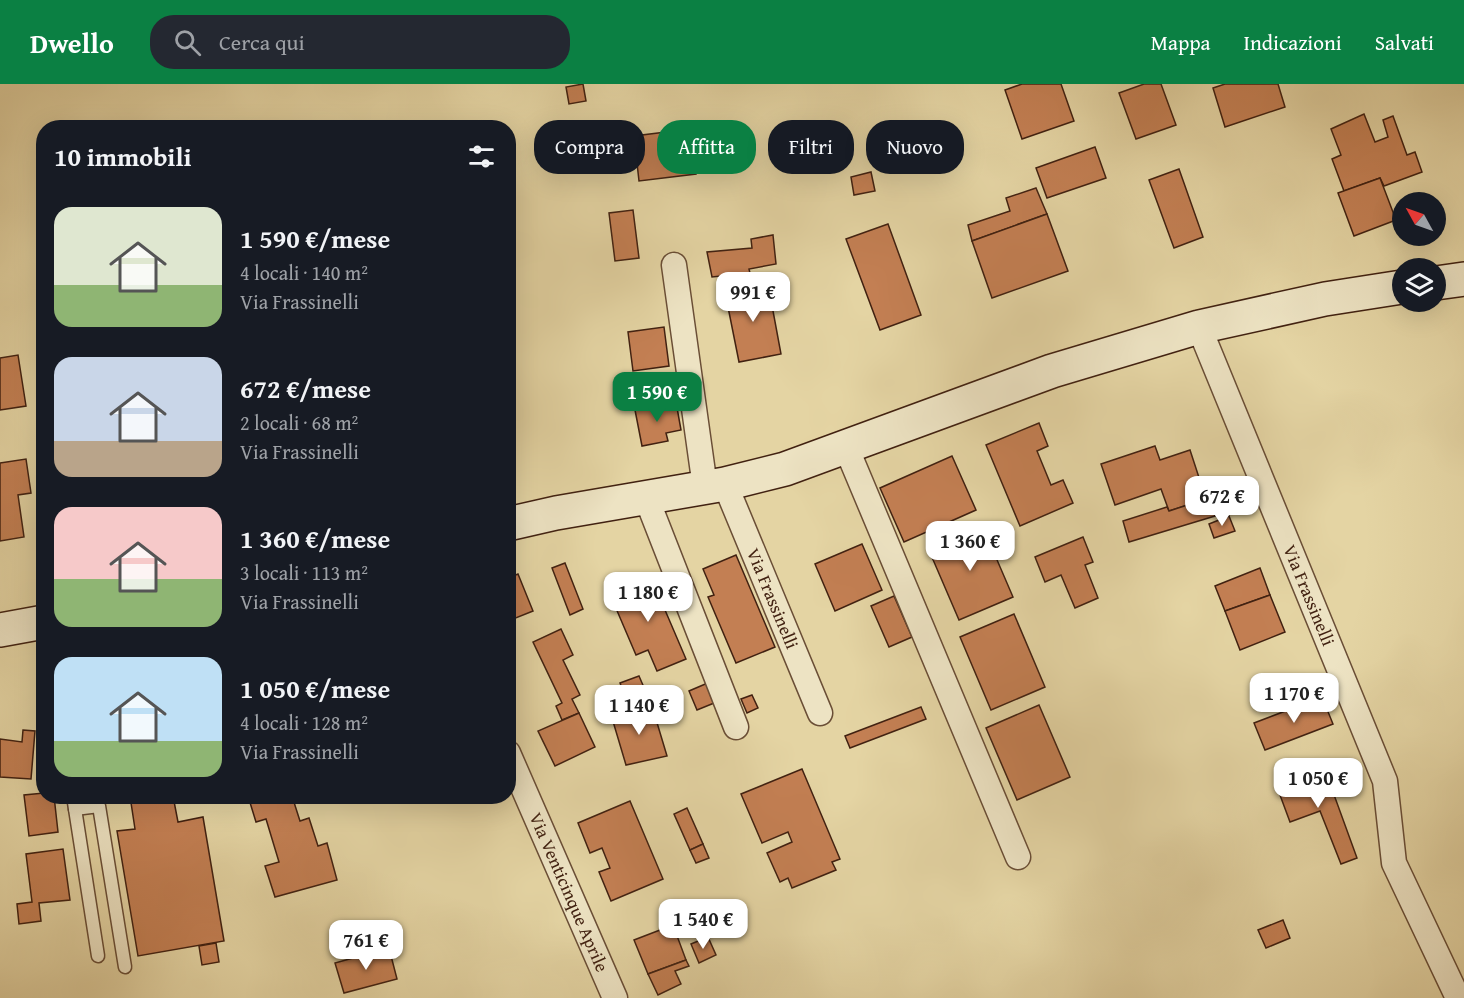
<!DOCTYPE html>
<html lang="it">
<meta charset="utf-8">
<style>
body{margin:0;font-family:"Gentium Book Plus",serif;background:#242831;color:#f1f3f6;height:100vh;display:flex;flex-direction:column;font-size:22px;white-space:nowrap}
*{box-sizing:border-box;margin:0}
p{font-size:20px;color:#9ea1a6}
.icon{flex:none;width:33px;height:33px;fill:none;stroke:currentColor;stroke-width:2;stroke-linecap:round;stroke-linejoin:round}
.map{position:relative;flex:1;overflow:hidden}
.panel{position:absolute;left:36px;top:36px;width:480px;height:684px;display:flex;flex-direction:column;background:#171b24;border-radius:24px;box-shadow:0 6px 24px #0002}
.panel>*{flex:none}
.hud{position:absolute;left:534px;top:36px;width:570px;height:54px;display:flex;gap:12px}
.needle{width:39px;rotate:310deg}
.controls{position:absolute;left:1392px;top:108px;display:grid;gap:12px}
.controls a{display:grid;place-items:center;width:54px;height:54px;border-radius:50%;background:#171b24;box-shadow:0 6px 24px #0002;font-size:30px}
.price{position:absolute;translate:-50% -51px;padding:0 14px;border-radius:12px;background:#fff;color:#222;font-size:20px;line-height:39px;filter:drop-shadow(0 2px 3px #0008)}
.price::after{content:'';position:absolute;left:50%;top:36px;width:18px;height:14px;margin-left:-9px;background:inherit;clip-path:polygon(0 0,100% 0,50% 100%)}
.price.on{background:#0b8043;color:#fff}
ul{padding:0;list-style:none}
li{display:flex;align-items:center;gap:18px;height:150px;padding:0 18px}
li span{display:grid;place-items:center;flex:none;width:168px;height:120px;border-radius:18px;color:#555}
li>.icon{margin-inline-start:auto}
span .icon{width:72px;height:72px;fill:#fffc;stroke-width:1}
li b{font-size:26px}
h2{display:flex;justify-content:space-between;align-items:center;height:72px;padding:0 18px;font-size:26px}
.tag{padding:0 21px;border-radius:24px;background:#171b24;box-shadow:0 6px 24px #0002;font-size:21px;line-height:54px}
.tag.on{background:#0b8043;color:#fff}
header{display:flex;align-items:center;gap:36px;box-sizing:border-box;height:84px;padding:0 30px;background:#0b8043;color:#fff}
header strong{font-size:28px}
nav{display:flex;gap:33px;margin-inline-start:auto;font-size:21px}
.search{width:420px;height:54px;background:#242831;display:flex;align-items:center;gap:15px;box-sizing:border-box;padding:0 21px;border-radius:24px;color:#9ea1a6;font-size:22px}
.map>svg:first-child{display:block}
.building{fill:#c37f53;stroke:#412111;stroke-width:1.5}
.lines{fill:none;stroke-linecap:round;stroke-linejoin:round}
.lane-casing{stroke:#6a4e36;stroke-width:15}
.street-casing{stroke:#6a4e36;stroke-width:27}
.secondary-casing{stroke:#412111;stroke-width:36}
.lane{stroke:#ede3c3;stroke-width:12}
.street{stroke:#ede3c3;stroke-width:24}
.secondary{stroke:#ede3c3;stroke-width:33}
.labels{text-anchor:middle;stroke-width:5;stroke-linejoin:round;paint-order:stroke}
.street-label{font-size:18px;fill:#412111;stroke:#ede3c3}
</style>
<header>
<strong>Dwello</strong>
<div class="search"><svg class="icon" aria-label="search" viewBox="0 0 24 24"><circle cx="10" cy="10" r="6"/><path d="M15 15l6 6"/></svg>Cerca qui</div>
<nav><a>Mappa</a><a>Indicazioni</a><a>Salvati</a></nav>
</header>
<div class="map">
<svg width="1464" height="914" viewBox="0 0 1464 914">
<rect width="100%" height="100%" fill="#e4d4a3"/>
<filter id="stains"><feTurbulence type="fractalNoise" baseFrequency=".00333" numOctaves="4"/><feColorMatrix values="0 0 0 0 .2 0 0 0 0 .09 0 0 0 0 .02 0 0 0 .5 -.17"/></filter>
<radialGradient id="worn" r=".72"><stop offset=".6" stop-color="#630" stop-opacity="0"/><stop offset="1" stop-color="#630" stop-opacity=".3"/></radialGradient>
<g class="building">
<path d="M583,0L586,17L569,20L566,3Z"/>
<path d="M1022,0H1061L1074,37L1022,55L1005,6Z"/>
<path d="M1144,0H1161L1176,41L1136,55L1119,9Z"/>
<path d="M1225,0H1278L1285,23L1225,43L1213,4Z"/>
<path d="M1364,30L1375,58L1388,53L1383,36L1393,32L1407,71L1415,68L1422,88L1384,102L1380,94L1344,107L1332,75L1341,71L1331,45Z"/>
<path d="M690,45L696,90L639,97L634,52Z"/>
<path d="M1095,63L1106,94L1047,114L1036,84Z"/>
<path d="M1179,85L1203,153L1174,164L1149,96Z"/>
<path d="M871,88L875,107L854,111L851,93Z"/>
<path d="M1380,94L1396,136L1354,152L1338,109Z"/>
<path d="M1036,104L1047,130L972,157L968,141L1010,127L1006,114Z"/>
<path d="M633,126L639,174L615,177L609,129Z"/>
<path d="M1047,130L1068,187L992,214L972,157Z"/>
<path d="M888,140L921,231L880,246L846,155Z"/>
<path d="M773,151L776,180L749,185L750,189L712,193L707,168L752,164L751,155Z"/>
<path d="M768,200L781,270L739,278L725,208Z"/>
<path d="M664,243L669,282L633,287L628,248Z"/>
<path d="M18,271L26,322L0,326V274Z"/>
<path d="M676,318L681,346L666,349L668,357L642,362L635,326Z"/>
<path d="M1039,339L1048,362L1037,367L1051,401L1063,396L1073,419L1020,442L986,361Z"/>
<path d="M1155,362L1160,376L1190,366L1206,415L1169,427L1161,405L1115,421L1101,380Z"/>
<path d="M952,372L976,426L904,458L880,404Z"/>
<path d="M26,375L31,409L18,411L24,453L0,457V379Z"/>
<path d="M39,377H44V407H43Z"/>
<path d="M1206,415L1215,432L1129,458L1123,437L1167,423L1169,427Z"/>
<path d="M1229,432L1235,447L1214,454L1209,440Z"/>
<path d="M982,441L1013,513L959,536L928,464Z"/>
<path d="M1083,453L1093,478L1085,481L1098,514L1075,524L1061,491L1045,498L1035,473Z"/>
<path d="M862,460L882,506L835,527L815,480Z"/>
<path d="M736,471L775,563L736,579L708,513L714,511L703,485Z"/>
<path d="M565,479L583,525L570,531L552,484Z"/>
<path d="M1260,484L1270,511L1225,527L1215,502Z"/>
<path d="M518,490L533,527L508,537V494Z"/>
<path d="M650,491L686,575L657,587L648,566L636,571L609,508Z"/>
<path d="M1270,511L1285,548L1240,566L1225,527Z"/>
<path d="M894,512L912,553L889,563L871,522Z"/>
<path d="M1014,530L1045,603L991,626L960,553Z"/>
<path d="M561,545L573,571L563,576L580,611L572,615L579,629L562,636L556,622L562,619L533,558Z"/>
<path d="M639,592L652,622L631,628L620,599Z"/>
<path d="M710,598L719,617L697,626L689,607Z"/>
<path d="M752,611L758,624L747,629L741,615Z"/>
<path d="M1322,613L1333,640L1265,666L1254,639Z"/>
<path d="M1039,621L1070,693L1017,716L986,644Z"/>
<path d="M652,622L667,672L626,681L612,634Z"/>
<path d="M921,623L926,635L850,664L845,652Z"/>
<path d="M579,629L595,663L555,682L538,647Z"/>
<path d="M23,646L35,647L31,695L0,693V655L22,658Z"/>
<path d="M802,685L840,775L832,778L836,786L792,804L788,794L780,798L767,769L792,758L788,748L762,759L741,710Z"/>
<path d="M1325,686L1357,774L1341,780L1320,727L1290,738L1277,703Z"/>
<path d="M44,709V712H54L58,748L29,752L24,711Z"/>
<path d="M130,712H173L178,738L203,733L224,857L138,872L117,747L135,745Z"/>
<path d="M248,712H292L300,737L309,734L318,762L327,759L337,796L275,813L265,782L279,778L266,735L256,738Z"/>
<path d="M630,717L663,795L611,817L599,788L610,784L602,764L590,769L578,739Z"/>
<path d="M687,724L703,760L690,766L674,730Z"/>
<path d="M703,760L709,774L696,779L690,766Z"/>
<path d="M63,765L70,816L39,819L41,837L19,840L17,820L32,818L26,770Z"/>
<path d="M1283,836L1290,854L1266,864L1258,846Z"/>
<path d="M673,841L686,876L648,890L634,856Z"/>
<path d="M708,853L716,871L699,879L691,860Z"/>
<path d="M216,859L219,878L202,881L199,862Z"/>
<path d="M389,864L397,895L344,909L335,879Z"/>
<path d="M686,876L689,882L675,887L681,900L658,911L648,890Z"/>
</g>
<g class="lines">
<g class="lane-casing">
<g id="lane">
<path d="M73,712L98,872"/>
<path d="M75,725L99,722L125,883"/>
</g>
</g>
<g class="street-casing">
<g id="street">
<path d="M674,181L705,403"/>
<path id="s1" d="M1199,243L1385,697L1394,779L1458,914"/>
<path d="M846,363L1018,773"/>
<path id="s2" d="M725,400L820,629"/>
<path d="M646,413L736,643"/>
<path id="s3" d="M508,669L615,914"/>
</g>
</g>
<g class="secondary-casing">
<g id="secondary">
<path d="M1436,199L1464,195"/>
<path d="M508,440L556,429L725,400L785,385L1052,287L1199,243L1325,215L1402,203"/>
<path d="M0,546L44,538"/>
</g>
</g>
<use href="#lane" class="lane"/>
<use href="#street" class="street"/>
<use href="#secondary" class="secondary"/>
</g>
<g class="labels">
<g class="street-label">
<text dy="6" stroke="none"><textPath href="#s1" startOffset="290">Via Frassinelli</textPath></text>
<text dy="6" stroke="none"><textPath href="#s2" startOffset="124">Via Frassinelli</textPath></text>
<text dy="6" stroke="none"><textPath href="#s3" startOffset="152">Via Venticinque Aprile</textPath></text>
</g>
</g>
<rect width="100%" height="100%" filter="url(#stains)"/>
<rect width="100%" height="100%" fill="url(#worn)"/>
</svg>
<div class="controls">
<a><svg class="needle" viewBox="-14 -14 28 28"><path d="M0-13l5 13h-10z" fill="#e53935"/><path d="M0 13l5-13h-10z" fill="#9ea1a6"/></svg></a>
<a><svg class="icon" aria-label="layers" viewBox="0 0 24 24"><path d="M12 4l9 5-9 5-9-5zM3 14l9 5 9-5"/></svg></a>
</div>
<b class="price" style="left:753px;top:239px">991 €</b>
<b class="price on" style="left:657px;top:339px">1 590 €</b>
<b class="price" style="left:1222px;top:443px">672 €</b>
<b class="price" style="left:970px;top:488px">1 360 €</b>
<b class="price" style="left:648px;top:539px">1 180 €</b>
<b class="price" style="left:1294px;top:640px">1 170 €</b>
<b class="price" style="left:639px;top:652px">1 140 €</b>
<b class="price" style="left:1318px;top:725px">1 050 €</b>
<b class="price" style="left:703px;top:866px">1 540 €</b>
<b class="price" style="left:366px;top:887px">761 €</b>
<div class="hud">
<a class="tag">Compra</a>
<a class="tag on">Affitta</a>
<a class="tag">Filtri</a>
<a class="tag">Nuovo</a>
</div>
<section class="panel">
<h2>10 immobili<svg class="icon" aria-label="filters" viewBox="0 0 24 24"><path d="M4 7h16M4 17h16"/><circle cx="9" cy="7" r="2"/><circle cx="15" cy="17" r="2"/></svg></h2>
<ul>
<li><span style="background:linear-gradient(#dfe7d0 65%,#8fb573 0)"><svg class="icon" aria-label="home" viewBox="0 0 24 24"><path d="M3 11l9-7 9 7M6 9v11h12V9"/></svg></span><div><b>1 590 €/mese</b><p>4 locali · 140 m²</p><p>Via Frassinelli</p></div></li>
<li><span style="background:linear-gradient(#c9d6e8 70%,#b9a48a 0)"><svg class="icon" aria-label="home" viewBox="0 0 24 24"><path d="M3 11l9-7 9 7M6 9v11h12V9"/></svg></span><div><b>672 €/mese</b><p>2 locali · 68 m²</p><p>Via Frassinelli</p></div></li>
<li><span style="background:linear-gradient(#f6c9c9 60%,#8fb573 0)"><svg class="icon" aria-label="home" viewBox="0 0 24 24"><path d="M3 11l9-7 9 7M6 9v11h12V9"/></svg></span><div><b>1 360 €/mese</b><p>3 locali · 113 m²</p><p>Via Frassinelli</p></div></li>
<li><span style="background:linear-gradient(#bfe0f5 70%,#8fb573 0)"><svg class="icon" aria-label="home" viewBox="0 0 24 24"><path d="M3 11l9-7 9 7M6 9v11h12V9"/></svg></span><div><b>1 050 €/mese</b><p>4 locali · 128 m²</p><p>Via Frassinelli</p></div></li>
</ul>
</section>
</div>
